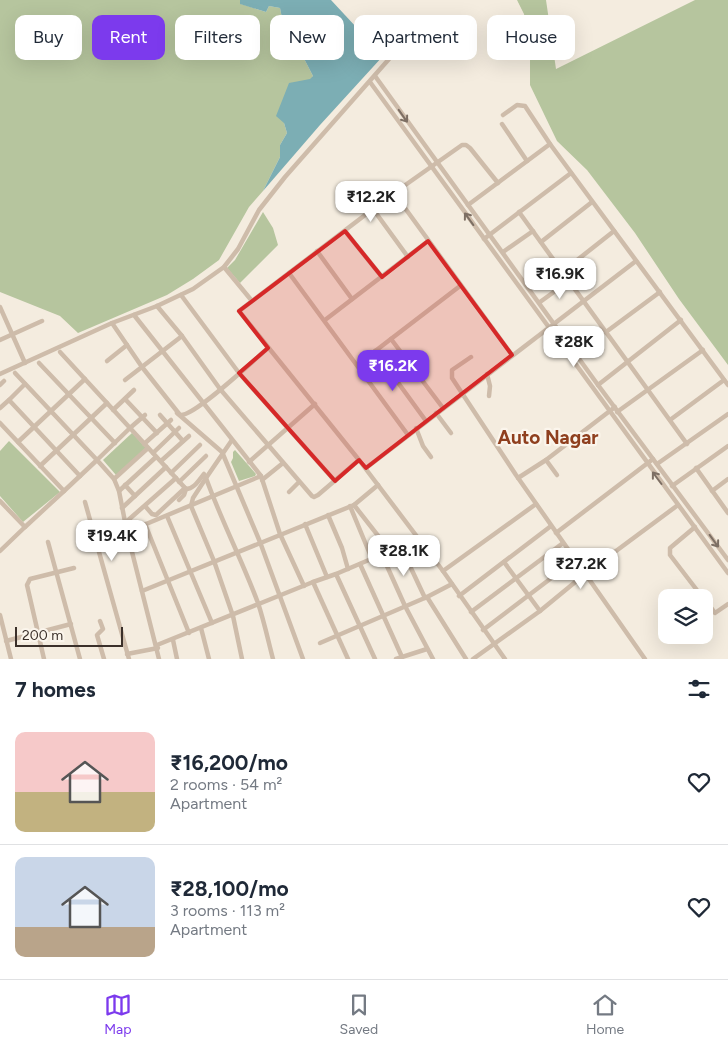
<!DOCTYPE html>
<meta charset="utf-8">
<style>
body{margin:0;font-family:Figtree,sans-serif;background:#f6f6f7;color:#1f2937;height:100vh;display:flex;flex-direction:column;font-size:19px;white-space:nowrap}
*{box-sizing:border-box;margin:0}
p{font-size:16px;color:#747a83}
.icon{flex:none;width:28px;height:28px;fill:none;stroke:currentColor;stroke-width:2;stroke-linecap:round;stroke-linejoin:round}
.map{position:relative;height:659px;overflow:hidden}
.side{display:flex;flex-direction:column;background:#fff;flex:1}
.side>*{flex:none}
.hud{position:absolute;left:15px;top:15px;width:699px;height:45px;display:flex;gap:10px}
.controls{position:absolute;left:658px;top:589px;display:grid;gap:10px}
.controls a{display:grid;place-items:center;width:55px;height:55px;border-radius:10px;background:#fff;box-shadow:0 5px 20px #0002;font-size:25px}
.scale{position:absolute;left:15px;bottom:12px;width:108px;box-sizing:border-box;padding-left:5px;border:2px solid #3b302a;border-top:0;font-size:14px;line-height:18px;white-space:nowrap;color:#3b302a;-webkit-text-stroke:4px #fbf5ec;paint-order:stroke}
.price{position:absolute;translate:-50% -42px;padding:0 11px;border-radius:10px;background:#fff;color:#222;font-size:16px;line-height:32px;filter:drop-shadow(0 1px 2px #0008)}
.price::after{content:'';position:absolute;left:50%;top:30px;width:15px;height:11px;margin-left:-8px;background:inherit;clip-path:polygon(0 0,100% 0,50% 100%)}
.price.current{background:#7c3aed;color:#fff}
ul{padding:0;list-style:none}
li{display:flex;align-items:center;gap:15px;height:125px;padding:0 15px}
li+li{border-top:1px solid #e0e1e3}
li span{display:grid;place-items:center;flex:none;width:140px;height:100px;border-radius:10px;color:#555}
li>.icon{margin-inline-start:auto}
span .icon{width:60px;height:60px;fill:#fffc;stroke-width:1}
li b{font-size:21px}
h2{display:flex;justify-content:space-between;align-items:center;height:60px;padding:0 15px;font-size:21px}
.chip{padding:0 18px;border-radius:10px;background:#fff;box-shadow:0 5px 20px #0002;font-size:18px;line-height:45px}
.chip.current{background:#7c3aed;color:#fff}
.tabs{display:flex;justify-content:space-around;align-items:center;height:70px;border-top:1px solid #e0e1e3;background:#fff;font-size:14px;color:#747a83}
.tabs a{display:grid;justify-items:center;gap:2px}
.tabs .current{color:#7c3aed}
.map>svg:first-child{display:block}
.green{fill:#b6c59e}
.water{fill:#7caeb4}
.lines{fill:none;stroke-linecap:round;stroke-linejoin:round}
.minor{stroke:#cebcaa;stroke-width:4.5}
.oneway{stroke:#7d6f64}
.marked{fill:#d62828;fill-opacity:0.2;stroke:#d62828;stroke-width:4;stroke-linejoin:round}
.labels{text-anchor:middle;stroke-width:4.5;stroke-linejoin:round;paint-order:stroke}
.neighbourhood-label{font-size:19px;font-weight:bold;fill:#8f3f1e;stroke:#fbf5ec}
</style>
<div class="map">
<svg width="728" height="659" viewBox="0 0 728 659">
<rect width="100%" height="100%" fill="#f4ecdf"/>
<g class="green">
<path d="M0,0H240L241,4L266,12L269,6L280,8L286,39L296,31L301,33L302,38L298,47L313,76L284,123L287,133L280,145V157L263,191L249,207L219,260L193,279L167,295L78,333L60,316L0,292Z"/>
<path d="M517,0H546L556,69L695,0H728V365L679,299L635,233L587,170L557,141L530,85V49L524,14Z"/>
<path d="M263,212L273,228L278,245L240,283L227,268L235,260Z"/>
<path d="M132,433L146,448L116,475L103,460Z"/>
<path d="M9,441L60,492L23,522L0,496V451Z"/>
<path d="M235,450L256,474L255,476L239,481L231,462L233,458V452Z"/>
</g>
<path class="water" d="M240,0H331L383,56L320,125L263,191L280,157V145L287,133L284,123L276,116L289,83L310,79L313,76L298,47L302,38L301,33L296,31L286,39L280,8L269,6L266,12L240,4Z"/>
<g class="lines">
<g class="minor">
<path d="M375,76L598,385L728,560"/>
<path d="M370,82L728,573"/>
<path d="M503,115L517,105L525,106L550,144L728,385"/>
<path d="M502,124L527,161"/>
<path d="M498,183L470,148L466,145H462L394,193L239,311L359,460L443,571L505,659"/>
<path d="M394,193L512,355"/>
<path d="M468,205L550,144"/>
<path d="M373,209L408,257"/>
<path d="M519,212L687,444"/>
<path d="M345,231L382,277"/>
<path d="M484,239L571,173"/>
<path d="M541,242L592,202"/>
<path d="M317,251L352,299"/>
<path d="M503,252L533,231"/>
<path d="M224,267L252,301"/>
<path d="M562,272L614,231"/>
<path d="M289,273L408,435"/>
<path d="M181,295L239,373L335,481"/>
<path d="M540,302L569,281"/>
<path d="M157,306L182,336L220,389L312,496L314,497L318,495L359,460"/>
<path d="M0,307L25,363"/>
<path d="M134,315L261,476L280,534L304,586"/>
<path d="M325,320L428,241"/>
<path d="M112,323L142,367L180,415C194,417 254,360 268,348"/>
<path d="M606,332L660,292"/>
<path d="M391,339L443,408"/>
<path d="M0,340L42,321"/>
<path d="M375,351L426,421"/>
<path d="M60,352L130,428L145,415"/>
<path d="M471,357L452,370V378L516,475L645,659"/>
<path d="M107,361L127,345"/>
<path d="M39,363L115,443"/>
<path d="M357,365L460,286"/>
<path d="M15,373L97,460L64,491"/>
<path d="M0,374L112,323L157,306L193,289L224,267L238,249L259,210L285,177L389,59"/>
<path d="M487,374L490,386L489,396"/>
<path d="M125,380L182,336"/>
<path d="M0,385L4,381"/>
<path d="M598,385L681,320"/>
<path d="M125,399L157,433"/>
<path d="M9,400L25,384"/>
<path d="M0,408L9,400L80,476"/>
<path d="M113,410L134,390"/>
<path d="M617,412L703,350"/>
<path d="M177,413L222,452L260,542L303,659"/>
<path d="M436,413L451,433"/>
<path d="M160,415L183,441"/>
<path d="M670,420L724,380"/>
<path d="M0,423L64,491L25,527L0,501"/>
<path d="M416,428L423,446L431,457"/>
<path d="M232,440L206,478C221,520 242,560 258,603C264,621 268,640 273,659"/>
<path d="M18,442L85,379"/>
<path d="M144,444L171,420"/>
<path d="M153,453L179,428"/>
<path d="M546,460L557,475"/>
<path d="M161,461L189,436"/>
<path d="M249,462L315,404"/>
<path d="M657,464L728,414"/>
<path d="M40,466L107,403"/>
<path d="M366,468L636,261"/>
<path d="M696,468L728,513"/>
<path d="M171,473L200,445"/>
<path d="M206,478L193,498L191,506L214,561L233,616L242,659"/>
<path d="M518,478L546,460L615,407"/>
<path d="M114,479L148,448"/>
<path d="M262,480L283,463"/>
<path d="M179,482L206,456"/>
<path d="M125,485L135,496"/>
<path d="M672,486L728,446"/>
<path d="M186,489C194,489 199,480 204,474"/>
<path d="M119,491L156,457"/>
<path d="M712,491L728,479"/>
<path d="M289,492L299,482"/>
<path d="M85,502L129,659"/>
<path d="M354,505L390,551"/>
<path d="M145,506L152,514L156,515L185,488"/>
<path d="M350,506L372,559"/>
<path d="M122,508L166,467"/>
<path d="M328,515L342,548L348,569"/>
<path d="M167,516L212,623"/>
<path d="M126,522L176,478"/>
<path d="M145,524L189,633"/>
<path d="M305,524L327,577"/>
<path d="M695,527L670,548V555L703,598"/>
<path d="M127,532L261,476"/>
<path d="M556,533L653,459"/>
<path d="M48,542L80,659"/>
<path d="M401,547L425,598"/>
<path d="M0,551L25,527"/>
<path d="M382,555L405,606L433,659"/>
<path d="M504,562L540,611"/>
<path d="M360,564L402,657"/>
<path d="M443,571L536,504"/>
<path d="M336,574L375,659"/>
<path d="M313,582L348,659"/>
<path d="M142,591L354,505L378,485"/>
<path d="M459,596L551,526"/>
<path d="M427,597L466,659"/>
<path d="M704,598L715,613L728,604"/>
<path d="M471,612L563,543"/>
<path d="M0,615L11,659"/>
<path d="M100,621L103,629L97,635L104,659"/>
<path d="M201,628L209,659"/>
<path d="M483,630L575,560"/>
<path d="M173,640L177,659"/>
<path d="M6,641L71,624"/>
<path d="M320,643L427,597L452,584"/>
<path d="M157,645L313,582L336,574L418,539"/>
<path d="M127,654L158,648"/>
<path d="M44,659L27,585L30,579L74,568"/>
<path d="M159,659L127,532L119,491L114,479L97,460L130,428L186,489L184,495L179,500"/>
<path d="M396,659L427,649"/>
<path d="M473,659L540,611L585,574L678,505"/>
</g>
</g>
<defs><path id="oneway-shaft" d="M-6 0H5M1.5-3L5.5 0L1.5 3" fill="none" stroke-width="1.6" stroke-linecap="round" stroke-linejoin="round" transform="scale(1.25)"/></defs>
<g class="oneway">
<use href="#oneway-shaft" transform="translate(403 116) rotate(55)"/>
<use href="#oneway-shaft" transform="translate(469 219) rotate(-126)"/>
<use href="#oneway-shaft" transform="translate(657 478) rotate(-127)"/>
<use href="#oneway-shaft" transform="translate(714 541) rotate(54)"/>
</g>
<path class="marked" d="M345,231L382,277L428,241L512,355L366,468L359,460L335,481L239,373L268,348L239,311Z"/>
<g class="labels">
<g class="neighbourhood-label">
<text x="548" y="444">Auto Nagar</text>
</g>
</g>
</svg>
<div class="controls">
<a><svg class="icon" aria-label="layers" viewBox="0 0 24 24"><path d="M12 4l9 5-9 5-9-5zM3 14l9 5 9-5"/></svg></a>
</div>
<div class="scale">200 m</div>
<b class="price" style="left:371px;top:223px">₹12.2K</b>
<b class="price" style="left:560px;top:300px">₹16.9K</b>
<b class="price" style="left:574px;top:368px">₹28K</b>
<b class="price current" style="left:393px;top:392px">₹16.2K</b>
<b class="price" style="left:112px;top:562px">₹19.4K</b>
<b class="price" style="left:404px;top:577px">₹28.1K</b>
<b class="price" style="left:581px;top:590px">₹27.2K</b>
<div class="hud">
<a class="chip">Buy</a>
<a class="chip current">Rent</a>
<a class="chip">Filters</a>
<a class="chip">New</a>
<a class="chip">Apartment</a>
<a class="chip">House</a>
</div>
</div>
<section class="side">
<h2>7 homes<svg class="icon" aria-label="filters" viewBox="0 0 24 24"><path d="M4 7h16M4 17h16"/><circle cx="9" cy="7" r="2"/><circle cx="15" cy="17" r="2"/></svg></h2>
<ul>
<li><span style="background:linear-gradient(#f6c9c9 60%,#c2b280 0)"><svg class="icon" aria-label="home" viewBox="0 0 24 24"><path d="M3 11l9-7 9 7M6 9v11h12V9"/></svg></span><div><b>₹16,200/mo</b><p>2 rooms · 54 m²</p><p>Apartment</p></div><svg class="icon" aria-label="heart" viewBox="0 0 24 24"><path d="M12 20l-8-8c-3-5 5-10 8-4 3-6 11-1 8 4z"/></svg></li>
<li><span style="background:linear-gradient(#c9d6e8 70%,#b9a48a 0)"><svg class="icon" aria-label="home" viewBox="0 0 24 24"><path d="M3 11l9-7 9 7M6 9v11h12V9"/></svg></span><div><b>₹28,100/mo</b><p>3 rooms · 113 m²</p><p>Apartment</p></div><svg class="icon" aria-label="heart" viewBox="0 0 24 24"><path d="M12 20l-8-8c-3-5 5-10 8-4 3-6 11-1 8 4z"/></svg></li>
</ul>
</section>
<nav class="tabs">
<a class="current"><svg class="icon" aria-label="map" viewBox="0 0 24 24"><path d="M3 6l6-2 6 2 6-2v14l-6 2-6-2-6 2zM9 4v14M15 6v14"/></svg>Map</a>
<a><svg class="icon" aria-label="saved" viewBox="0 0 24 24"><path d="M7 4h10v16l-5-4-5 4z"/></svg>Saved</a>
<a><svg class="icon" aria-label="home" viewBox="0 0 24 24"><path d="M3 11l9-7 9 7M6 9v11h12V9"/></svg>Home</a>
</nav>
